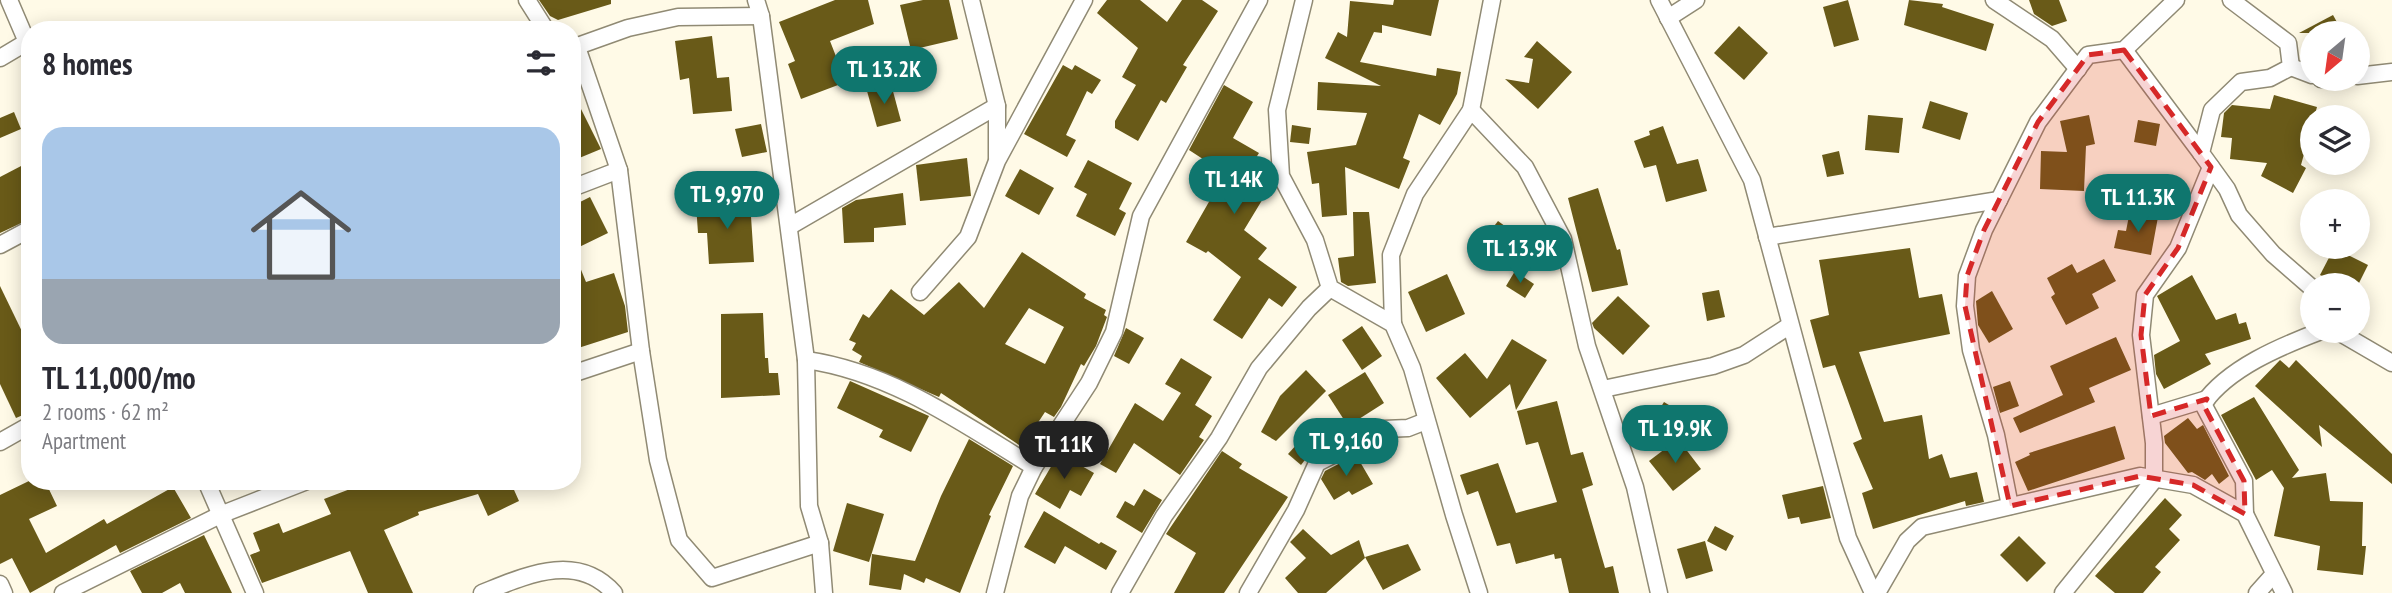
<!DOCTYPE html>
<meta charset="utf-8">
<style>
body{margin:0;font-family:"PT Sans Narrow",sans-serif;background:#f7f7f7;color:#2b2b33;height:100vh;display:flex;flex-direction:column;font-size:26px;white-space:nowrap}
*{box-sizing:border-box;margin:0}
p{font-size:23px;color:#7c7c81}
.icon{flex:none;width:38px;height:38px;fill:none;stroke:currentColor;stroke-width:2;stroke-linecap:round;stroke-linejoin:round}
.map{position:relative;flex:1;overflow:hidden}
.drawer{position:absolute;left:21px;top:21px;width:560px;height:469px;display:flex;flex-direction:column;background:#fff;border-radius:28px;box-shadow:0 4px 18px #0003}
.drawer>*{flex:none}
.needle{width:46px;rotate:209deg}
.buttons{position:absolute;left:2300px;top:21px;display:grid;gap:14px}
.buttons a{display:grid;place-items:center;width:70px;height:70px;border-radius:50%;background:#fff;box-shadow:0 4px 18px #0003;font-size:35px}
.price{position:absolute;translate:-50% -60px;padding:0 16px;border-radius:24px;background:#0f766e;color:#fff;font-size:23px;line-height:46px;filter:drop-shadow(0 2px 4px #0008)}
.price::after{content:'';position:absolute;left:50%;top:42px;width:21px;height:16px;margin-left:-10px;background:inherit;clip-path:polygon(0 0,100% 0,50% 100%)}
.price.current{background:#222;color:#fff}
ul{padding:0;list-style:none}
li{display:grid;align-content:center;gap:14px;height:371px;padding:0 21px}
li+li{border-top:2px solid #e1e1e2}
li span{display:grid;place-items:center;height:217px;border-radius:21px;color:#555}
li>.icon{margin-inline-start:auto}
span .icon{width:126px;height:126px;fill:#fffc;stroke-width:1}
li b{font-size:30px}
h2{display:flex;justify-content:space-between;align-items:center;height:84px;padding:0 21px;font-size:30px}
.map>svg:first-child{display:block}
.building{fill:#695a18;fill-rule:evenodd}
.lines{fill:none;stroke-linecap:round;stroke-linejoin:round}
.minor-casing{stroke:#908a74;stroke-width:19}
.minor{stroke:#fff;stroke-width:16}
.marked{fill:#d62828;fill-opacity:0.2;stroke:#d62828;stroke-width:5;stroke-dasharray:14 9;stroke-linejoin:round}
</style>
<div class="map">
<svg width="2392" height="593" viewBox="0 0 2392 593">
<rect width="100%" height="100%" fill="#fffae7"/>
<g class="building">
<path d="M539,0H611V4L558,20L550,16Z"/>
<path d="M835,0H868L874,24L830,41L846,82L801,99L788,64L795,61L779,22Z"/>
<path d="M923,0H949L958,39L911,50L900,5Z"/>
<path d="M1107,0H1140L1167,22L1182,0H1202L1218,11L1183,65L1187,67L1166,103L1161,100L1138,141L1115,128V121L1136,85L1122,77L1138,48L1097,13Z"/>
<path d="M1394,0H1439L1431,36L1382,25V33L1374,32L1360,62L1436,76L1437,68L1461,72L1457,94L1440,125L1419,114L1403,158L1410,161L1399,189L1345,167L1347,215L1322,217L1319,183L1312,184L1307,152L1356,145L1367,113L1317,110L1318,82L1381,86L1325,58L1338,32L1347,37L1350,1L1393,5Z"/>
<path d="M1848,0L1859,40L1834,47L1823,7Z"/>
<path d="M1909,0L1943,4L1942,7L1994,24L1986,51L1904,25Z"/>
<path d="M2029,0H2059L2067,21L2052,26L2034,14Z"/>
<path d="M2333,15L2343,33H2299Z"/>
<path d="M1739,26L1768,53L1744,80L1714,53Z"/>
<path d="M712,36L717,78L729,77L732,111L693,114L689,78L680,80L675,41Z"/>
<path d="M1537,41L1572,72L1538,109L1505,79L1529,83L1533,59L1524,57Z"/>
<path d="M1063,65L1072,70L1075,65L1101,80L1092,94L1087,91L1066,135L1076,140L1067,157L1024,134Z"/>
<path d="M891,84L901,121L877,127L867,91Z"/>
<path d="M1224,85L1253,102L1233,138L1259,153L1243,178L1267,192L1244,230L1267,248L1258,259L1297,287L1282,307L1269,298L1242,339L1213,320L1241,277L1208,251L1206,253L1186,242L1218,186L1201,176L1209,163L1189,150Z"/>
<path d="M572,91L601,149L572,161Z"/>
<path d="M2274,95L2317,107L2301,165L2306,168L2293,193L2261,176L2267,163L2230,159L2232,138L2221,137L2224,113L2232,105L2270,109Z"/>
<path d="M1930,101L1968,113L1960,140L1922,128Z"/>
<path d="M14,112L21,129L0,138V118Z"/>
<path d="M1868,115L1903,118L1899,153L1865,150Z"/>
<path d="M2089,115L2095,144L2086,146L2084,191L2040,189L2041,151L2067,152L2060,121Z"/>
<path d="M2138,120L2160,124L2156,146L2134,142Z"/>
<path d="M761,124L767,152L742,157L735,129Z"/>
<path d="M1292,125L1311,128L1309,144L1290,142Z"/>
<path d="M1663,126L1677,164L1698,159L1707,191L1666,202L1656,165L1644,168L1634,141L1650,135L1649,131Z"/>
<path d="M1839,151L1844,174L1827,177L1822,155Z"/>
<path d="M967,158L971,196L920,201L916,165Z"/>
<path d="M1088,160L1132,183L1119,209L1126,213L1115,236L1076,216L1087,194L1074,187Z"/>
<path d="M23,165L30,177V219L0,233V177Z"/>
<path d="M1020,169L1054,188L1039,215L1005,196Z"/>
<path d="M1598,188L1617,250L1620,249L1628,285L1592,292L1568,198Z"/>
<path d="M903,193L906,225L874,228V242L844,243L842,208L856,200Z"/>
<path d="M590,197L608,233L573,250L586,282L614,273L625,306L628,332L572,350V206Z"/>
<path d="M750,201L754,262L709,264L707,233H698L696,204Z"/>
<path d="M2130,211L2158,217L2151,255L2114,248L2118,230L2126,231Z"/>
<path d="M1353,212H1369L1376,283L1348,286L1341,282L1338,258L1354,256Z"/>
<path d="M1498,221L1532,246L1516,267L1482,242Z"/>
<path d="M1910,248L1919,298L1942,294L1950,334L1859,352L1884,422L1922,415L1929,459L1942,454L1950,478L1977,472L1984,502L1966,506L1965,501L1873,529L1862,493L1873,489L1853,443L1862,439L1835,365L1823,368L1810,320L1829,315L1819,260Z"/>
<path d="M2334,248L2368,265L2358,285H2340L2320,275Z"/>
<path d="M1022,252L1086,294L1084,298L1106,310L1104,315L1107,317L1096,346L1084,366L1081,364L1061,407L1054,417L1045,412L1022,447L941,393L939,397L859,362L862,356L852,350L856,343L849,340L863,314L869,318L891,289L924,315L959,282L984,308ZM1029,308L1064,327L1045,364L1005,344Z"/>
<path d="M2104,259L2116,281L2092,294L2099,308L2066,325L2051,297L2055,294L2047,278L2072,264L2077,273Z"/>
<path d="M1515,271L1534,284L1525,298L1506,286Z"/>
<path d="M1447,274L1465,314L1426,332L1408,292Z"/>
<path d="M2192,275L2216,320L2236,313L2239,324L2246,322L2251,339L2205,354L2211,364L2164,389L2156,374L2154,355L2180,341L2157,296Z"/>
<path d="M0,286L30,348V412L16,418L0,384Z"/>
<path d="M1719,290L1725,317L1707,321L1702,293Z"/>
<path d="M1992,291L2013,329L1989,343L1978,325L1976,301Z"/>
<path d="M1618,296L1650,326L1623,355L1594,328L1592,323Z"/>
<path d="M763,313L765,358H768L769,373H778L780,395L721,398V314Z"/>
<path d="M1362,326L1382,356L1362,370L1342,340Z"/>
<path d="M1126,328L1144,338L1129,364L1114,356Z"/>
<path d="M2116,337L2131,370L2089,388L2095,402L2020,433L2013,418L2063,395L2050,366Z"/>
<path d="M1512,339L1547,360L1516,410L1510,384L1470,418L1436,378L1465,353L1487,379Z"/>
<path d="M1181,358L1212,377L1195,405L1212,416L1199,437L1204,440L1180,475L1134,443L1116,473L1100,464L1135,403L1163,421L1181,393L1165,384Z"/>
<path d="M2280,360L2289,368L2296,360L2392,454V484L2319,425L2322,447L2255,386Z"/>
<path d="M1306,370L1326,391L1276,441L1261,432L1280,396Z"/>
<path d="M1365,372L1384,403L1348,426L1328,395Z"/>
<path d="M850,381L929,416L911,452L879,437L883,430L837,408Z"/>
<path d="M2010,381L2019,406L2000,413L1993,387Z"/>
<path d="M2254,397L2299,470L2292,478L2326,473L2330,501L2363,502L2362,546H2366L2363,575L2317,570L2320,546L2274,536L2284,488L2272,470L2256,480L2221,415Z"/>
<path d="M1557,401L1571,455L1583,452L1593,485L1582,489L1605,568L1613,566L1619,593H1569L1561,558L1555,559L1554,554L1516,564L1510,543L1497,546L1478,491L1467,495L1460,475L1498,463L1516,513L1557,502L1538,442L1526,445L1517,411Z"/>
<path d="M1664,402L1682,413L1672,429L1654,418Z"/>
<path d="M2188,418L2197,429L2203,425L2229,476L2219,484L2212,474L2205,480L2192,472L2188,473L2165,443L2164,436Z"/>
<path d="M2115,426L2125,459L2028,491L2015,462L2030,455L2029,453Z"/>
<path d="M969,439L1013,466L989,515L991,516L960,593L926,578L924,583L904,574L901,590L869,585L872,554L915,561L941,496Z"/>
<path d="M1678,439L1701,469L1673,491L1649,461Z"/>
<path d="M1299,442L1311,452L1301,465L1288,454Z"/>
<path d="M1222,451L1242,464L1239,468L1288,497L1224,593H1174L1196,553L1166,534Z"/>
<path d="M1059,453L1094,473L1081,496L1070,490L1060,509L1035,494Z"/>
<path d="M1356,455L1373,484L1352,495L1349,491L1334,500L1321,479L1325,471Z"/>
<path d="M29,481H45L57,506L29,519L46,553L104,519L107,524L173,487L191,518L120,553L116,545L30,593L12,558L0,564V495Z"/>
<path d="M371,481H510L519,501L488,516L478,494L418,512L419,515L384,530L413,593H368L350,551L262,583L250,555L260,551L253,533L279,523L283,533L331,514L324,499Z"/>
<path d="M1823,486L1831,518L1801,524L1799,517L1788,519L1782,495Z"/>
<path d="M1144,489L1162,500L1142,533L1116,517L1125,501L1134,506Z"/>
<path d="M2165,498L2182,515L2169,529L2180,540L2155,567L2161,572L2143,593H2115L2095,576Z"/>
<path d="M847,503L884,514L869,562L833,551Z"/>
<path d="M1044,511L1099,544L1101,542L1117,551L1106,570L1065,546L1055,564L1024,547Z"/>
<path d="M1715,526L1734,536L1726,551L1707,541Z"/>
<path d="M1303,529L1331,555L1359,540L1365,558L1326,593H1298L1285,578L1306,558L1290,542Z"/>
<path d="M204,535L232,593H185L180,583L162,593H142L130,571Z"/>
<path d="M2019,536L2046,563L2027,582L2000,555Z"/>
<path d="M1705,541L1713,571L1686,579L1677,549Z"/>
<path d="M1408,544L1421,570L1383,590L1365,557Z"/>
</g>
<g class="lines">
<g class="minor-casing">
<g id="minor">
<path d="M9,0L30,49"/>
<path d="M527,0L546,30"/>
<path d="M756,0L761,16L806,360L809,506L820,543L824,593"/>
<path d="M971,0L997,106V158"/>
<path d="M1304,0L1277,110L1281,176L1315,240L1330,288L1393,324L1412,368L1454,515L1479,593"/>
<path d="M1659,0L1752,180L1848,538L1873,593"/>
<path d="M1994,0L2052,39L2078,69"/>
<path d="M2231,0L2288,43L2291,67L2270,78L2241,82L2212,110L2201,153L2227,189L2239,215L2273,254L2312,288"/>
<path d="M1668,18L1696,0"/>
<path d="M572,45L577,47L619,170L641,351L658,460L679,540L712,578L820,543"/>
<path d="M572,48L628,28L678,17L761,16"/>
<path d="M2124,50L2201,153"/>
<path d="M0,58L27,42"/>
<path d="M2291,67L2312,75"/>
<path d="M2357,76L2392,72"/>
<path d="M2321,79H2334"/>
<path d="M1471,110L1492,0"/>
<path d="M572,188L619,170"/>
<path d="M790,226L997,106"/>
<path d="M1767,237L1999,200"/>
<path d="M0,245L30,229"/>
<path d="M920,292L968,237L997,161L1084,0"/>
<path d="M1393,324L1391,255L1415,194L1471,110L1525,167L1563,239L1587,346L1635,487L1659,593"/>
<path d="M2337,331L2392,363"/>
<path d="M806,360C891,372 962,423 1034,467"/>
<path d="M572,374L641,351"/>
<path d="M1603,389L1713,366L1744,355L1789,326"/>
<path d="M2151,416L2207,399"/>
<path d="M0,442L30,425"/>
<path d="M206,481L255,593"/>
<path d="M2010,506L1996,435L1971,350L1965,306L1967,276L1984,230L2038,122L2088,55L2124,50L2176,0"/>
<path d="M2245,514L2244,481L2203,404C2228,368 2281,346 2321,331"/>
<path d="M0,584L4,593"/>
<path d="M63,593L220,515L307,481"/>
<path d="M482,593C525,576 577,551 614,593"/>
<path d="M995,593L1020,496L1034,467L1089,383L1114,332L1141,216L1259,0"/>
<path d="M1120,593L1164,516L1219,438L1259,368L1309,308L1330,288"/>
<path d="M1248,593L1296,510L1317,463L1384,429L1408,428L1426,421"/>
<path d="M1877,593L1907,541L1922,527L2140,476L2193,485L2245,514L2284,593"/>
<path d="M2063,593L2154,480V443L2141,335L2145,295L2178,248L2211,167"/>
<path d="M2257,593L2274,574"/>
</g>
</g>
<use href="#minor" class="minor"/>
</g>
<path class="marked" d="M2124,50L2211,167L2178,248L2145,295L2141,335L2151,416L2207,399L2203,404L2244,481L2245,514L2193,485L2140,476L2010,506L1965,306L1967,276L1984,230L2038,122L2088,55Z"/>
</svg>
<div class="buttons">
<a><svg class="needle" viewBox="-14 -14 28 28"><path d="M0-13l5 13h-10z" fill="#e53935"/><path d="M0 13l5-13h-10z" fill="#7c7c81"/></svg></a>
<a><svg class="icon" aria-label="layers" viewBox="0 0 24 24"><path d="M12 4l9 5-9 5-9-5zM3 14l9 5 9-5"/></svg></a>
<a>+</a>
<a>−</a>
</div>
<b class="price" style="left:884px;top:106px">TL 13.2K</b>
<b class="price" style="left:1234px;top:216px">TL 14K</b>
<b class="price" style="left:727px;top:231px">TL 9,970</b>
<b class="price" style="left:2138px;top:234px">TL 11.3K</b>
<b class="price" style="left:1520px;top:285px">TL 13.9K</b>
<b class="price" style="left:1675px;top:465px">TL 19.9K</b>
<b class="price" style="left:1346px;top:478px">TL 9,160</b>
<b class="price current" style="left:1064px;top:481px">TL 11K</b>
<section class="drawer">
<h2>8 homes<svg class="icon" aria-label="filters" viewBox="0 0 24 24"><path d="M4 7h16M4 17h16"/><circle cx="9" cy="7" r="2"/><circle cx="15" cy="17" r="2"/></svg></h2>
<ul>
<li><span style="background:linear-gradient(#a9c7e8 70%,#9aa5b1 0)"><svg class="icon" aria-label="home" viewBox="0 0 24 24"><path d="M3 11l9-7 9 7M6 9v11h12V9"/></svg></span><div><b>TL 11,000/mo</b><p>2 rooms · 62 m²</p><p>Apartment</p></div></li>
</ul>
</section>
</div>
